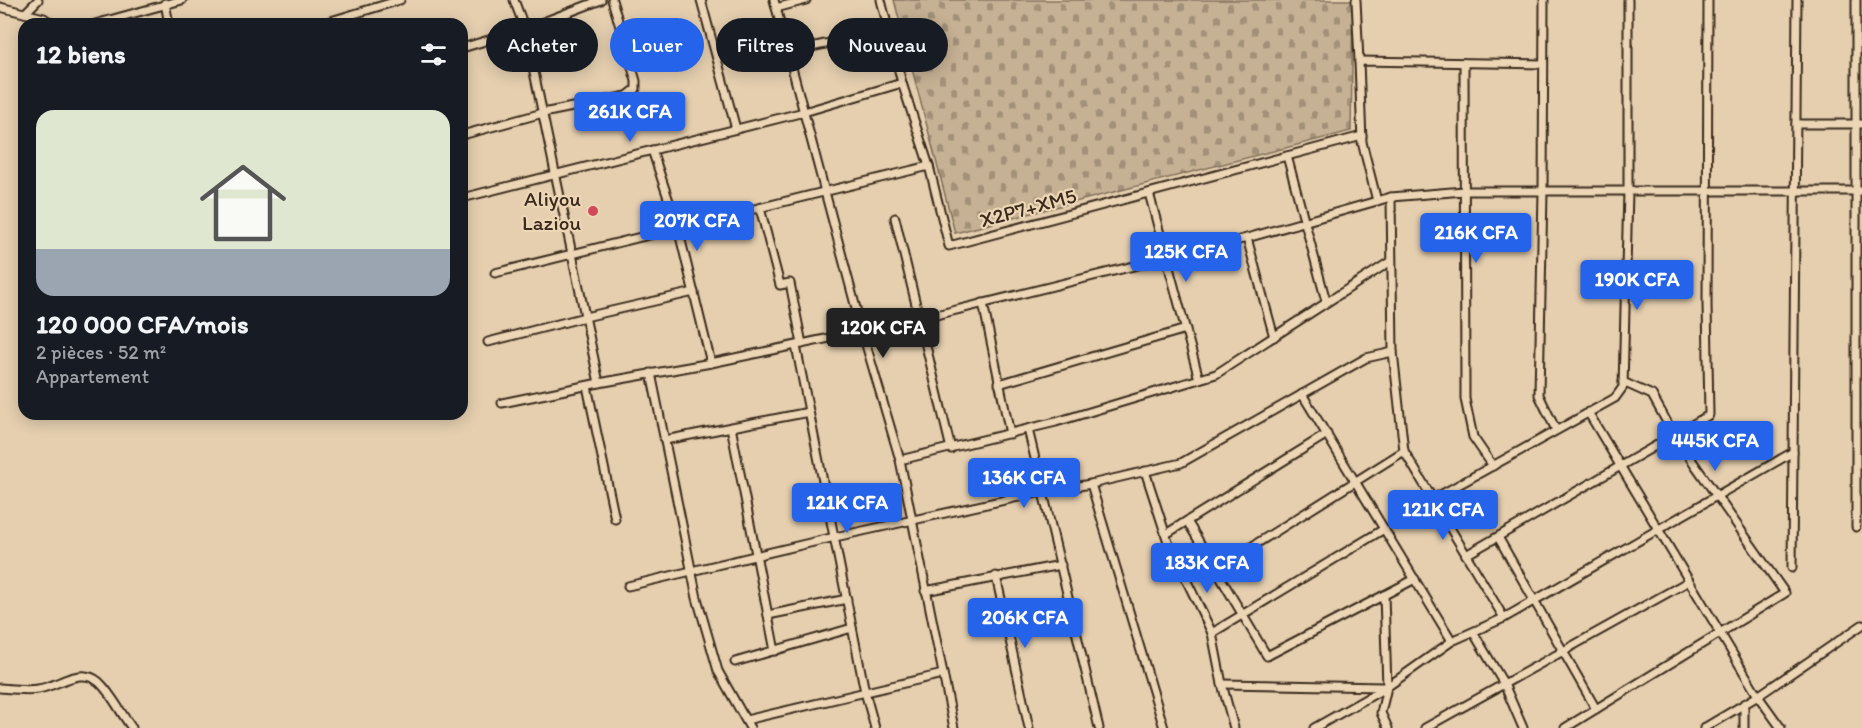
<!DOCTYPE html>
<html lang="fr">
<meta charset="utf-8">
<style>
body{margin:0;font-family:Itim,sans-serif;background:#20242c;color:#f1f3f6;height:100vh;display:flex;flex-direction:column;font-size:22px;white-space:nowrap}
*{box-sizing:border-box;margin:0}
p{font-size:20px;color:#9ea1a6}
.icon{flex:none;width:33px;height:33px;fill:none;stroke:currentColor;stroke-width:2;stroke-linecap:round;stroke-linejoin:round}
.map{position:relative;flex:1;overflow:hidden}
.panel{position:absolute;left:18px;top:18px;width:450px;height:402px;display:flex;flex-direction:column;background:#171b24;border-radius:18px;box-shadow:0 3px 15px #0003}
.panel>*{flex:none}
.banner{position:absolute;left:486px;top:18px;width:570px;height:54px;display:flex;gap:12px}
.price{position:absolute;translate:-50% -51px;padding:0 14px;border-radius:6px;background:#2563eb;color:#fff;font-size:20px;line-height:39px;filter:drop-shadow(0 2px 3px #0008)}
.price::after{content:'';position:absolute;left:50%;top:36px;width:18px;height:14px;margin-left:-9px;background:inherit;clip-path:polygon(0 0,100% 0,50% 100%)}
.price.current{background:#222;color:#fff}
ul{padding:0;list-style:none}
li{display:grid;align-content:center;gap:12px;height:318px;padding:0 18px}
li span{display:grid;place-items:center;height:186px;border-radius:18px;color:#555}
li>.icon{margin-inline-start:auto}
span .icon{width:108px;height:108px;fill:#fffc;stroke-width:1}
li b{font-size:26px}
h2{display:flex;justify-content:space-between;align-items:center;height:72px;padding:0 18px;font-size:26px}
.chip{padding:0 21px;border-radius:27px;background:#171b24;box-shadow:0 3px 15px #0003;font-size:21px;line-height:54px}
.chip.current{background:#2563eb;color:#fff}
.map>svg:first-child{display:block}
.cemetery{fill:url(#cemetery-stones);stroke:#806e59;stroke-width:1.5}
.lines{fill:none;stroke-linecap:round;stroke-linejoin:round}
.minor-casing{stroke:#3b2a1e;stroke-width:11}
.minor{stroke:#ecd6b5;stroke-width:7}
.poi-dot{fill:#d1495b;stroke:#ecd6b5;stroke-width:2}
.labels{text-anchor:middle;stroke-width:4.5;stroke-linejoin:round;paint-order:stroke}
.poi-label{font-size:21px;fill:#3b2a1e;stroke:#ecd6b5;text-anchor:end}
.street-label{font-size:21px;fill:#3b2a1e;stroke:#ecd6b5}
</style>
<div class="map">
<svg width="1862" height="728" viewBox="0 0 1862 728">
<defs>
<pattern id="cemetery-stones" width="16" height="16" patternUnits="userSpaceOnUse" patternTransform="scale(1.5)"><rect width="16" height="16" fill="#c6b194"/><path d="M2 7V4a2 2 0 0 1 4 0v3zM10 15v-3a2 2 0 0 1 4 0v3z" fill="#a29078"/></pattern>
</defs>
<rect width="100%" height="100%" fill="#e5cfaf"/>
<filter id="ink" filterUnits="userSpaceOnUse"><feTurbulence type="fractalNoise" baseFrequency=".0167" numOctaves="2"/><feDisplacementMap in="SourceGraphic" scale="12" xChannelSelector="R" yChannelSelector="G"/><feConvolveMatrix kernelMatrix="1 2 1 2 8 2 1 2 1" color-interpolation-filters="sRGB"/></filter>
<g filter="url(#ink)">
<path class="cemetery" d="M894,0H1353L1351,131L955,233Z"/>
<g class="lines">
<g class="minor-casing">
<g id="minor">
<path d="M514,0L525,29L599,383L711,363L920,319L1247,238L1391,197L1464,191H1862"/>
<path d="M701,0L736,129"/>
<path d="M774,0L862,331L900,460L954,728"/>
<path d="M881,0L902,83L929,166L949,246L1362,136"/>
<path d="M1356,0L1359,61"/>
<path d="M1544,0L1543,191L1539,395L1556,430"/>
<path d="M165,3L169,24"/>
<path d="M0,7L44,18L53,24"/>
<path d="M776,8L806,0"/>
<path d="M25,13L38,0"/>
<path d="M95,24L182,0"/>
<path d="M321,24L400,0"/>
<path d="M462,48L525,29L601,0"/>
<path d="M788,52L890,30"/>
<path d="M1464,63L1465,399L1473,437L1493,466"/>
<path d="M1796,124H1862"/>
<path d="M462,135L543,113L627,96L636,89V81L612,0"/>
<path d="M652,150L678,228L711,363"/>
<path d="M1287,156L1326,301"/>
<path d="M1149,193L1199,379"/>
<path d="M1391,197L1393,352L1404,451L1504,618"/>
<path d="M462,198L804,112L902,83"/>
<path d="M1377,201L1362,142L1359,61L1543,64"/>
<path d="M760,208L780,285L790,283L802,344"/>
<path d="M895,218L951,449"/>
<path d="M1247,238L1274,337"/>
<path d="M495,273L929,166"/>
<path d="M983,303L1010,434"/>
<path d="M488,342L585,317L694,292"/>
<path d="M796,346L865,692L875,728"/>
<path d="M651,373L697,598L718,671L750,728"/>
<path d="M999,384L1186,329"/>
<path d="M587,386L615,519"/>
<path d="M1302,394L1452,641"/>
<path d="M502,403L599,383"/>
<path d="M1588,412L1758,696L1781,728"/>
<path d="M731,427L775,651"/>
<path d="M1028,429L1099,728"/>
<path d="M665,440L809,412"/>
<path d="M900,460L1056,422L1216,374L1391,261"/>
<path d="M1145,471L1168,542L1212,633L1222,684L1234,728"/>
<path d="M1091,484L1164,728"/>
<path d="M1433,499L1615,398L1623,387L1628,191V0"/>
<path d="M1187,521L1267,656L1415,579"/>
<path d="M1856,527V0"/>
<path d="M1166,534L1327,434"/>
<path d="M1498,537L1596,709"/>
<path d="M1466,555L1709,415L1707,303L1708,0"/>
<path d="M1792,568L1797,0"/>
<path d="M1216,569L1404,451"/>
<path d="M996,576L1029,728"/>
<path d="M628,586L835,537L1042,492L1091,484L1181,463L1366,358L1393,352"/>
<path d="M925,591L1061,565"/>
<path d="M1384,595L1387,687L1381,713L1388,728"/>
<path d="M768,615L847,599"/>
<path d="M1473,632L1504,684L1523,728"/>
<path d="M1212,633L1384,529"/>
<path d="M735,662L852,628"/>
<path d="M1222,684L1384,687"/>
<path d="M0,688C12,689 26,691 38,689C59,686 80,666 99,682C112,694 121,714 132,728"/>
<path d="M1744,704V728"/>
<path d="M746,720L943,674"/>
<path d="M1314,728L1387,687L1452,641L1504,618L1793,452"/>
<path d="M1425,728L1689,581"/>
<path d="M1565,728L1785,593L1674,435L1652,395L1623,382"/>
<path d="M1704,728L1758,696L1862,625"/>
</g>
</g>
<use href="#minor" class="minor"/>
</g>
</g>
<circle class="poi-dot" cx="593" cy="211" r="6"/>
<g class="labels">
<g class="poi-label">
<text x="581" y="206">Aliyou<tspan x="581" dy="24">Laziou</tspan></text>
</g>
<g class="street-label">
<text transform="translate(1028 208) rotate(-15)" y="7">X2P7+XM5</text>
</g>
</g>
</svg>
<b class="price" style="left:630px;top:143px">261K CFA</b>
<b class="price" style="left:697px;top:252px">207K CFA</b>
<b class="price" style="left:1476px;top:264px">216K CFA</b>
<b class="price" style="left:1186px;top:283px">125K CFA</b>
<b class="price" style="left:1637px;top:311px">190K CFA</b>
<b class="price current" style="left:883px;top:359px">120K CFA</b>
<b class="price" style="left:1715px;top:472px">445K CFA</b>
<b class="price" style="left:1024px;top:509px">136K CFA</b>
<b class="price" style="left:847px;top:534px">121K CFA</b>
<b class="price" style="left:1443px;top:541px">121K CFA</b>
<b class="price" style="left:1207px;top:594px">183K CFA</b>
<b class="price" style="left:1025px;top:649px">206K CFA</b>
<div class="banner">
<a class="chip">Acheter</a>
<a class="chip current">Louer</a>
<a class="chip">Filtres</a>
<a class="chip">Nouveau</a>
</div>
<section class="panel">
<h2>12 biens<svg class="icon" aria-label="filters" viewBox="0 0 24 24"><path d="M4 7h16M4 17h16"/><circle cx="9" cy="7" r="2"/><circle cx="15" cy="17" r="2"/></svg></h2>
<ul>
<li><span style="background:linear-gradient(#dfe7d0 75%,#9aa5b1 0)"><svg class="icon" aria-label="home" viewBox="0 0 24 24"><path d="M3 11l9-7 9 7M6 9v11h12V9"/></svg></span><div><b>120 000 CFA/mois</b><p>2 pièces · 52 m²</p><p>Appartement</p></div></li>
</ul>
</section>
</div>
